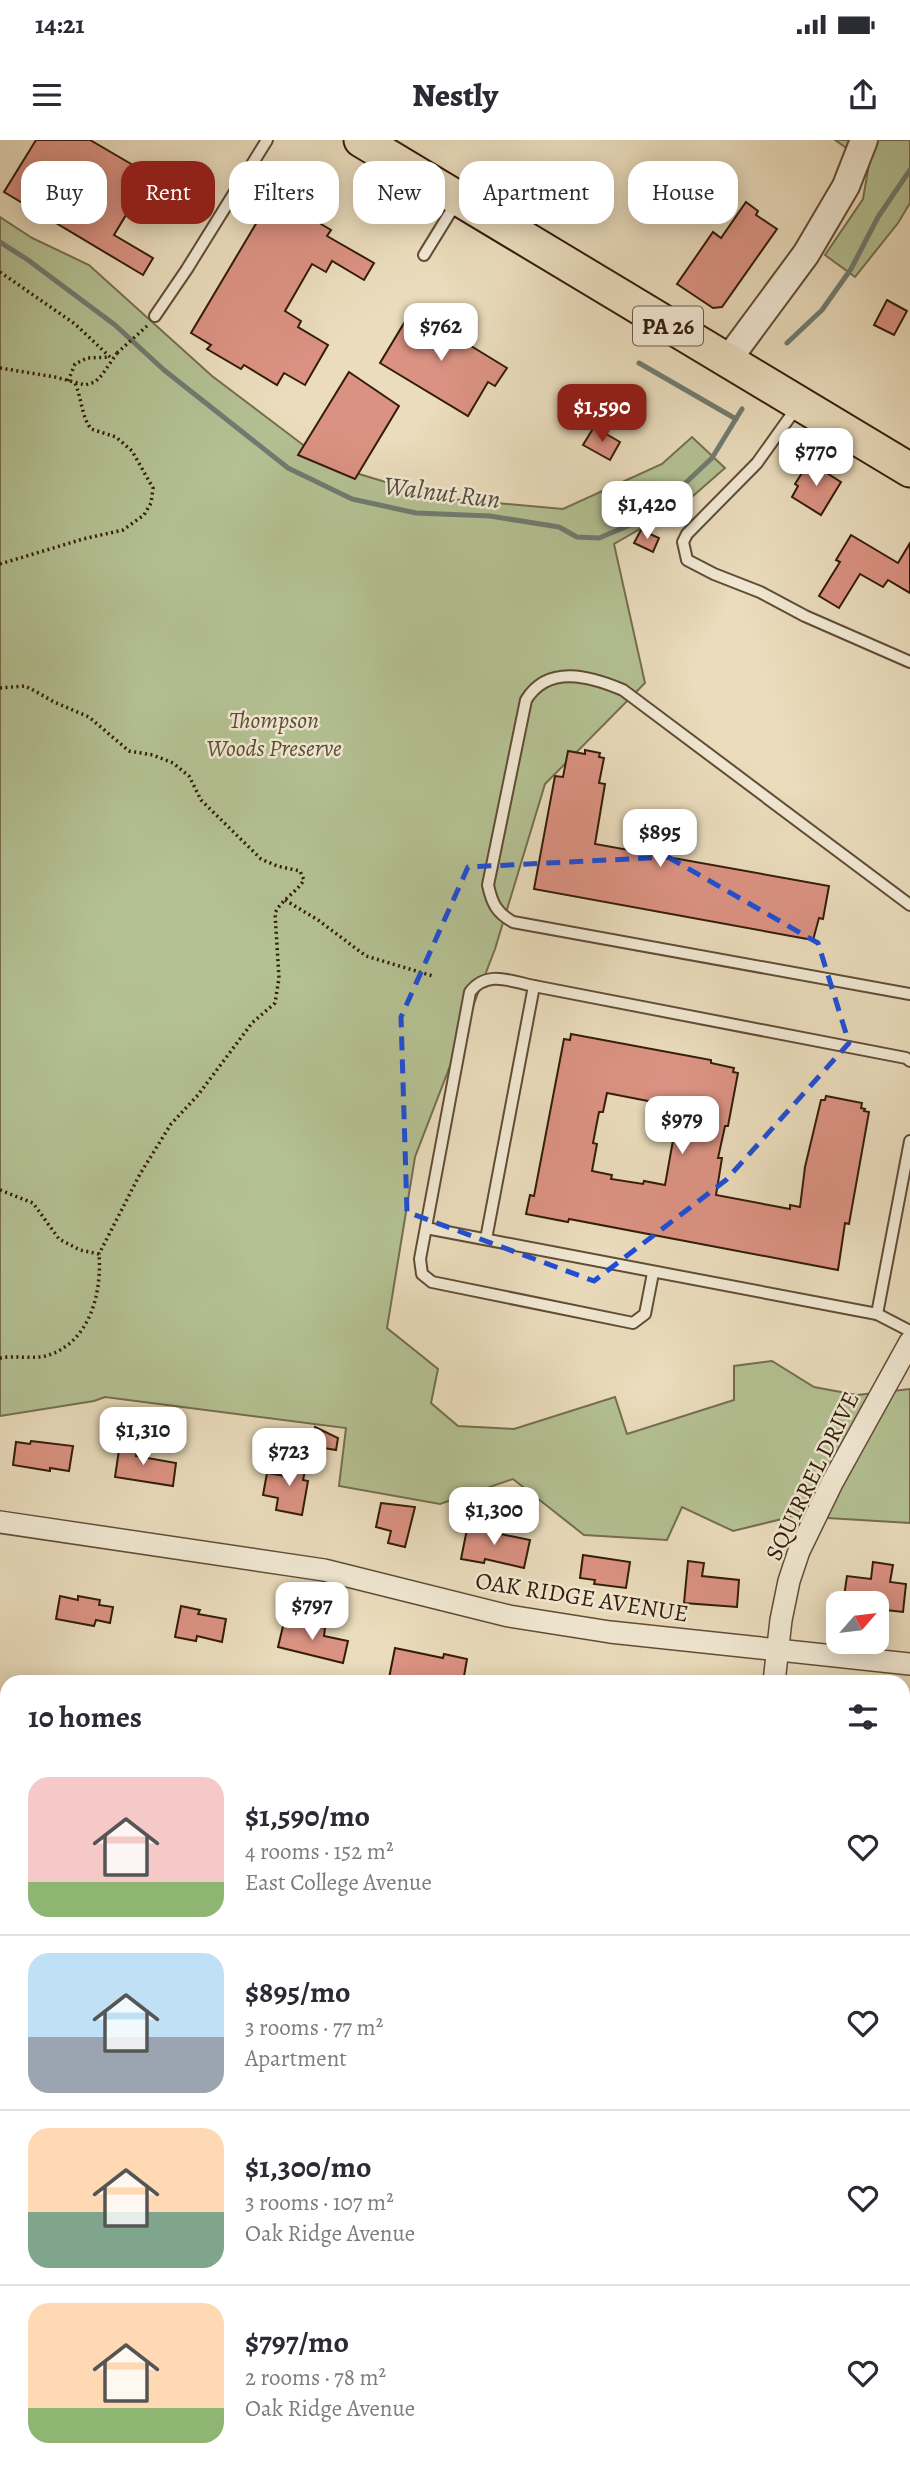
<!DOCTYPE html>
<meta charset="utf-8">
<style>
body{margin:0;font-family:Alegreya,serif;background:#f2f2f3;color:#2b2b33;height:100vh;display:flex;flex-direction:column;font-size:26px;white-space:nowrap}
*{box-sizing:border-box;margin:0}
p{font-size:23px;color:#7c7c81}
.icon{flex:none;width:38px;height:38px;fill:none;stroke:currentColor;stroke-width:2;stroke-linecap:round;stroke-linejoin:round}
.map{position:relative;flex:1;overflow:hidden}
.sheet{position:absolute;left:0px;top:1535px;width:910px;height:800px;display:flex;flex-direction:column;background:#fff;border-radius:21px 21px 0 0;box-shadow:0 4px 18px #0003}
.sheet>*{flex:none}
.banner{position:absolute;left:21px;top:21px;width:868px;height:63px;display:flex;gap:14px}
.needle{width:46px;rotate:62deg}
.fabs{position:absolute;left:826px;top:1451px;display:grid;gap:14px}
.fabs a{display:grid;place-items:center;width:63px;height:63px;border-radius:14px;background:#fff;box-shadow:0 4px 18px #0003;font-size:35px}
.price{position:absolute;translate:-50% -60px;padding:0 16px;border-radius:14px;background:#fff;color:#222;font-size:23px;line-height:46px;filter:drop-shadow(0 2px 4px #0008)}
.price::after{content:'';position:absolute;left:50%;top:42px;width:21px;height:16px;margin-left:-10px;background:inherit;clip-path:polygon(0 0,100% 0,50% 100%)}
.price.active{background:#8f2418;color:#fff}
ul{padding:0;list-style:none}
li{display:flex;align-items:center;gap:21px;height:175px;padding:0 28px}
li+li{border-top:2px solid #e1e1e2}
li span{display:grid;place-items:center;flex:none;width:196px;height:140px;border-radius:21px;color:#555}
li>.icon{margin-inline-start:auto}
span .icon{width:84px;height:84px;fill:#fffc;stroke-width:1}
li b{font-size:30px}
h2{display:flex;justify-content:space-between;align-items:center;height:84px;padding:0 28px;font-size:30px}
.chip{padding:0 24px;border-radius:21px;background:#fff;box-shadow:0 4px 18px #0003;font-size:24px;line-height:63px}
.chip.active{background:#8f2418;color:#fff}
.status{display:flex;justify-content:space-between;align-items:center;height:49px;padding:0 35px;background:#fff;direction:ltr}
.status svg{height:19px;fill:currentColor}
header{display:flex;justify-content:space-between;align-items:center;height:91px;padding:0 28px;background:#fff;font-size:32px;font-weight:800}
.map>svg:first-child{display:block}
.green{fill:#b4c193;stroke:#746e4e;stroke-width:2}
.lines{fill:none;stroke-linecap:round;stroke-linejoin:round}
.stream{stroke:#707b71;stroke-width:5}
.building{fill:#db9282;stroke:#331c0a;stroke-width:2;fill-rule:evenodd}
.service-casing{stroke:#614c36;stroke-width:14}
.minor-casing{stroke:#614c36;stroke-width:24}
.tertiary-casing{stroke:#614c36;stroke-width:30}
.primary-casing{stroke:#331c0a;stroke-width:37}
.path{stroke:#331c0a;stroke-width:3.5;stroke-dasharray:2 3.5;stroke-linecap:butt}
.service{stroke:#f1e8d3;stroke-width:10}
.minor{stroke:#f1e8d3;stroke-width:21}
.tertiary{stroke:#f1e8d3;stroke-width:26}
.primary{stroke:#eadcbc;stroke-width:33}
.marked{fill:none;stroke:#1d4ed8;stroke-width:5;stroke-dasharray:14 9;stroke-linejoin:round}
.labels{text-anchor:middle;stroke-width:5;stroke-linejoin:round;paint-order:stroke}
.shield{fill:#f1e8d3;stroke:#6c5946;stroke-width:2}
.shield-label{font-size:23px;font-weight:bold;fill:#331c0a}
.park-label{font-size:24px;font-style:italic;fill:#5a4e33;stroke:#f1e8d3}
.street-label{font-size:24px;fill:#331c0a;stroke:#f1e8d3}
.water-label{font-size:26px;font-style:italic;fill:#514b3d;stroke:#f1e8d3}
</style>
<div class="status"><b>14:21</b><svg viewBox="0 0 49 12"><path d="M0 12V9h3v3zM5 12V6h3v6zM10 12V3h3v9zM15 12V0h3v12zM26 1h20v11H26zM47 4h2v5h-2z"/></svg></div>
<header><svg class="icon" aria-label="menu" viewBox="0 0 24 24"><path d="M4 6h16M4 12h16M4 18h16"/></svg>Nestly<svg class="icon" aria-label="share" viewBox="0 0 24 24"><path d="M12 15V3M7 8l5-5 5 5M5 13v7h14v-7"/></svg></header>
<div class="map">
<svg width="910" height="2333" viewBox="0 0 910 2333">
<rect width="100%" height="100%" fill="#eadcbc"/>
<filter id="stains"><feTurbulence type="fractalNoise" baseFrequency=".00286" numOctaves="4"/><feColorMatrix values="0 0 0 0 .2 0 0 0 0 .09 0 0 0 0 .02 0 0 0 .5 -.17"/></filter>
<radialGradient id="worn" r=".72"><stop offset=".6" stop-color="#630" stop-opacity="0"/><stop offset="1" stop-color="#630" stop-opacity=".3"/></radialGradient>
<g class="green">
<path d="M835,0H910V63L898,83L855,137L825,115L863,59L869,24Z"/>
<path d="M0,77L32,98L89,125L212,236L319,317L359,334L439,358L563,369L662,324L692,297L725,328L685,363L614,404L645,543L545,644L495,809L415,1017L387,1188L438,1229L431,1263L458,1286L514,1289L615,1257L627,1294L734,1260V1226L772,1221L814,1247L857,1255L910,1249V1383L794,1376L733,1391L682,1367L667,1400L584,1395L513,1339L440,1364L339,1346L346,1288L105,1257L94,1261L0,1276Z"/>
<path d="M903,1780L910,1781V2333H180L188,2328H903Z"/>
</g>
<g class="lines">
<g class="stream">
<path d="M0,102L28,120L115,185L164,230L288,328L352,359L416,373L490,376L559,387L577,397L599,398L630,385L679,349L712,318L742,269"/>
<path d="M787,203L822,170L851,129L878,77L910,30"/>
<path d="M639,223L736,279"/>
<path d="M903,2323L910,2322"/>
<path d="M429,2328L444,2333"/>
<path d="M180,2333L188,2328"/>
<path d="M546,2333L562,2328"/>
</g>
</g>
<g class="building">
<path d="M36,0H90L150,35L114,95L153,118L143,135L4,52Z"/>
<path d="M273,55L331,90L327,96L374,123L364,140L332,121L326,132L312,124L285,171L301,181L298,187L328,205L305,245L284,233L277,245L244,225L241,229L207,209L211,205L191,193Z"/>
<path d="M746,62L758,71L756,75L777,89L722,167L713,168L677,144L713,92L721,98Z"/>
<path d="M887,160L907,171L894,195L874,185Z"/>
<path d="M412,170L507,228L495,246L488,242L468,276L380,223Z"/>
<path d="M349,232L399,266L355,339L298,315Z"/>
<path d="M594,287L620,302L610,320L583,305Z"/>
<path d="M809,322L841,342L821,375L792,357L798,346L795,344Z"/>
<path d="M641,390L659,398L653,412L634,403Z"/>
<path d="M851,395L898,423L910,403V453L888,440L883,447L860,434L839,468L819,456L840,422L836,420Z"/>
<path d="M585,610L600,613L599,617L604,618L599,643L605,644L595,704L829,746L823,779L819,778L813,800L534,749L555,636L563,637L568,611L585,614Z"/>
<path d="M571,894L711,920V923L734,928L733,932L738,933L728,986H725L718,1018H722L716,1055L790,1069V1065L800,1067L805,1027L821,960H825L826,956L862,963L861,968L865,969L864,971L869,972L849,1084L845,1083L838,1130L569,1079L568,1082L526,1074L530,1055L534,1056L564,899L570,900ZM607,953L679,967L665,1045L644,1041L643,1044L611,1039L612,1035L592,1031L597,1004L593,1003L599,972H603Z"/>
<path d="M315,1287L338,1298L336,1310L312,1306Z"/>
<path d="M31,1301L73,1306L69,1331L50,1328V1331L13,1325L16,1302L30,1304Z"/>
<path d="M120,1303L138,1306L136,1316L176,1323L173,1346L115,1337Z"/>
<path d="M289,1318L307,1321L303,1340L308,1341L302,1375L276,1370L278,1358L263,1355L267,1333L286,1336Z"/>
<path d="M381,1363L415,1367L405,1407L388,1403L391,1391L376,1387Z"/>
<path d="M468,1384L491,1389V1392L530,1400L524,1428L485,1419L484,1423L461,1419Z"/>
<path d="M583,1415L630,1422L626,1448L594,1444L595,1440L580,1438Z"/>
<path d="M688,1421L704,1423L702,1436L739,1440L737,1467L684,1463Z"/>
<path d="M873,1422L893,1425L890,1442L906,1444L903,1472L877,1469V1463H843L847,1436L871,1439Z"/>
<path d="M60,1456L78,1460V1456L100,1460L99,1465L113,1467L110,1483L96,1480L94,1486L56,1479Z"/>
<path d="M181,1466L200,1470L198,1474L226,1479L222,1502L197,1496L196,1501L175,1497Z"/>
<path d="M284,1482L301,1486L302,1482L325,1488L324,1496L348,1501L343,1523L278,1507Z"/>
<path d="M395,1508L443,1518L444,1514L467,1519L463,1542H409L389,1538Z"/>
</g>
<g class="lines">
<g class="service-casing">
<g id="service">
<path d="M424,115L456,63"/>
<path d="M155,176L187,129L267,0"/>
<path d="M797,267L757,323L687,394L683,402L687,420L714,434L760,452L805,476L910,522"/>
<path d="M910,765L623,550C590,536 548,524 526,560L488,745C492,764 497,773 513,782L910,854"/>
<path d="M426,1088L877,1174L910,1191"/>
<path d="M486,1099L534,846"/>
<path d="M653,1133L645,1174L633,1183L432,1142L422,1134L420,1119L470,852C487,830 510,841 534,846L906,918L910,921"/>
<path d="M877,1174L910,1001"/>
<path d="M903,2125H910"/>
</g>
</g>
<g class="minor-casing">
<g id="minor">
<path d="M0,1382L324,1430L509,1476L610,1492L910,1524"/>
<path d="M774,1542L781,1480L789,1441L799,1411L832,1343L910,1202"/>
<path d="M0,1628L7,1629"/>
<path d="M903,1764L910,1765"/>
</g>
</g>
<g class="tertiary-casing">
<path id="tertiary" d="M727,221L806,114L846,46L864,0"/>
</g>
<g class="primary-casing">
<path id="primary" d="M361,0L910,330"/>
</g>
<g class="path">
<path d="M0,132L75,184L110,217"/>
<path d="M117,213L147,186"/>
<path d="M0,228L55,237L85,245L95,242L102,235L117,213"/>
<path d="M68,241L75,224L87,218L110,217"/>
<path d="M0,424L83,399L123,390L144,375L151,363L153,348L132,311L116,297L91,289C81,275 82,259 75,243"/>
<path d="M0,548L25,546L35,551L54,562L89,577L129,611L153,615L173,623L189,636L201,660L261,719L277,726L300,731L304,740C296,753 282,759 275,773L279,838L275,863L252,883L198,955L171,984L140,1034L99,1114"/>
<path d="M285,760L318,780L366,816L433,836"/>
<path d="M0,1050L33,1063L59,1099L80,1110L99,1114C102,1153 90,1201 49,1215C35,1220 15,1215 0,1218"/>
</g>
<use href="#service" class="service"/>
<use href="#minor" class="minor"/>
<use href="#tertiary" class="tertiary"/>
<use href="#primary" class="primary"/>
</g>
<path class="marked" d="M668,717L818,803L849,903L726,1040L594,1141L407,1072L401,877L468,727Z"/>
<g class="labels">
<rect class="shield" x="633" y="166.5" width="70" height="39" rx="5"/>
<g class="shield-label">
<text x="668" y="194">PA 26</text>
</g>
<g class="park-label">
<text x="274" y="588">Thompson<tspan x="274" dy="28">Woods Preserve</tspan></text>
</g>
<g class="street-label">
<text transform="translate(812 1336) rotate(-64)" y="8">SQUIRREL DRIVE</text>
<text transform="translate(582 1457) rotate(9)" y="8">OAK RIDGE AVENUE</text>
</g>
<g class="water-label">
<text transform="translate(442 352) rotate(7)" y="9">Walnut Run</text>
</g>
</g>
<rect width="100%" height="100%" filter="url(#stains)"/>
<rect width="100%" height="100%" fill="url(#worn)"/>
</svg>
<div class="fabs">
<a><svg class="needle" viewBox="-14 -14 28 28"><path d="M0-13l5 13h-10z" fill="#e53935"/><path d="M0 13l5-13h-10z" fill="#7c7c81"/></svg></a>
</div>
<b class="price" style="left:441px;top:223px">$762</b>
<b class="price active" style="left:602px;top:304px">$1,590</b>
<b class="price" style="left:816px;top:348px">$770</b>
<b class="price" style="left:647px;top:401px">$1,420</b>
<b class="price" style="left:660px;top:729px">$895</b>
<b class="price" style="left:682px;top:1016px">$979</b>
<b class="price" style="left:143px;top:1327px">$1,310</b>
<b class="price" style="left:289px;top:1348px">$723</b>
<b class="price" style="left:494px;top:1407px">$1,300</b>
<b class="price" style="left:312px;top:1502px">$797</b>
<div class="banner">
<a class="chip">Buy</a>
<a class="chip active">Rent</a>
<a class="chip">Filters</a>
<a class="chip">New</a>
<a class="chip">Apartment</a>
<a class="chip">House</a>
</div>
<section class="sheet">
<h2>10 homes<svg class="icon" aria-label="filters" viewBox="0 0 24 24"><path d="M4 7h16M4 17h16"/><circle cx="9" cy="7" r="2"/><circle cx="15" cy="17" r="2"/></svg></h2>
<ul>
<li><span style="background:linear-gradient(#f6c9c9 75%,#8fb573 0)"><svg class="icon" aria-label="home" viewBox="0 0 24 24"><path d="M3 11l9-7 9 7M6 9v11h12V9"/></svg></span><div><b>$1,590/mo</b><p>4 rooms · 152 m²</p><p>East College Avenue</p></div><svg class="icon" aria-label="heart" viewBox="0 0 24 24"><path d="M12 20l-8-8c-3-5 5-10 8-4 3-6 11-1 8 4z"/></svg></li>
<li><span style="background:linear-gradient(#bfe0f5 60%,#9aa5b1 0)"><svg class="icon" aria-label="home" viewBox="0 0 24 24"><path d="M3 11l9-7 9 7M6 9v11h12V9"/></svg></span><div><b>$895/mo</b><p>3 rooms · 77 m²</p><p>Apartment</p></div><svg class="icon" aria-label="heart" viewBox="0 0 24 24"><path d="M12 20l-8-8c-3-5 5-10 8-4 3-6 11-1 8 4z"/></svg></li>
<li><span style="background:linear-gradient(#ffd9b3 60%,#7fa58c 0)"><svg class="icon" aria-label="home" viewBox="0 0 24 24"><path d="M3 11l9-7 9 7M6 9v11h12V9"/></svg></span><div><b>$1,300/mo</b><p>3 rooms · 107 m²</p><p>Oak Ridge Avenue</p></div><svg class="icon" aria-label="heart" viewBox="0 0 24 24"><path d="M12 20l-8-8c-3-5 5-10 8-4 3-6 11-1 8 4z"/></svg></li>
<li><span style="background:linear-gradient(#ffd9b3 75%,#8fb573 0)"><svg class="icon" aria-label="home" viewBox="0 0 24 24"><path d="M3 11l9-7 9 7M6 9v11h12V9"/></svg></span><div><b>$797/mo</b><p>2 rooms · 78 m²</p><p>Oak Ridge Avenue</p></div><svg class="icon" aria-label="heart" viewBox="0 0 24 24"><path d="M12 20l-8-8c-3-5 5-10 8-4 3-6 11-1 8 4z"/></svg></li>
</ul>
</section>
</div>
